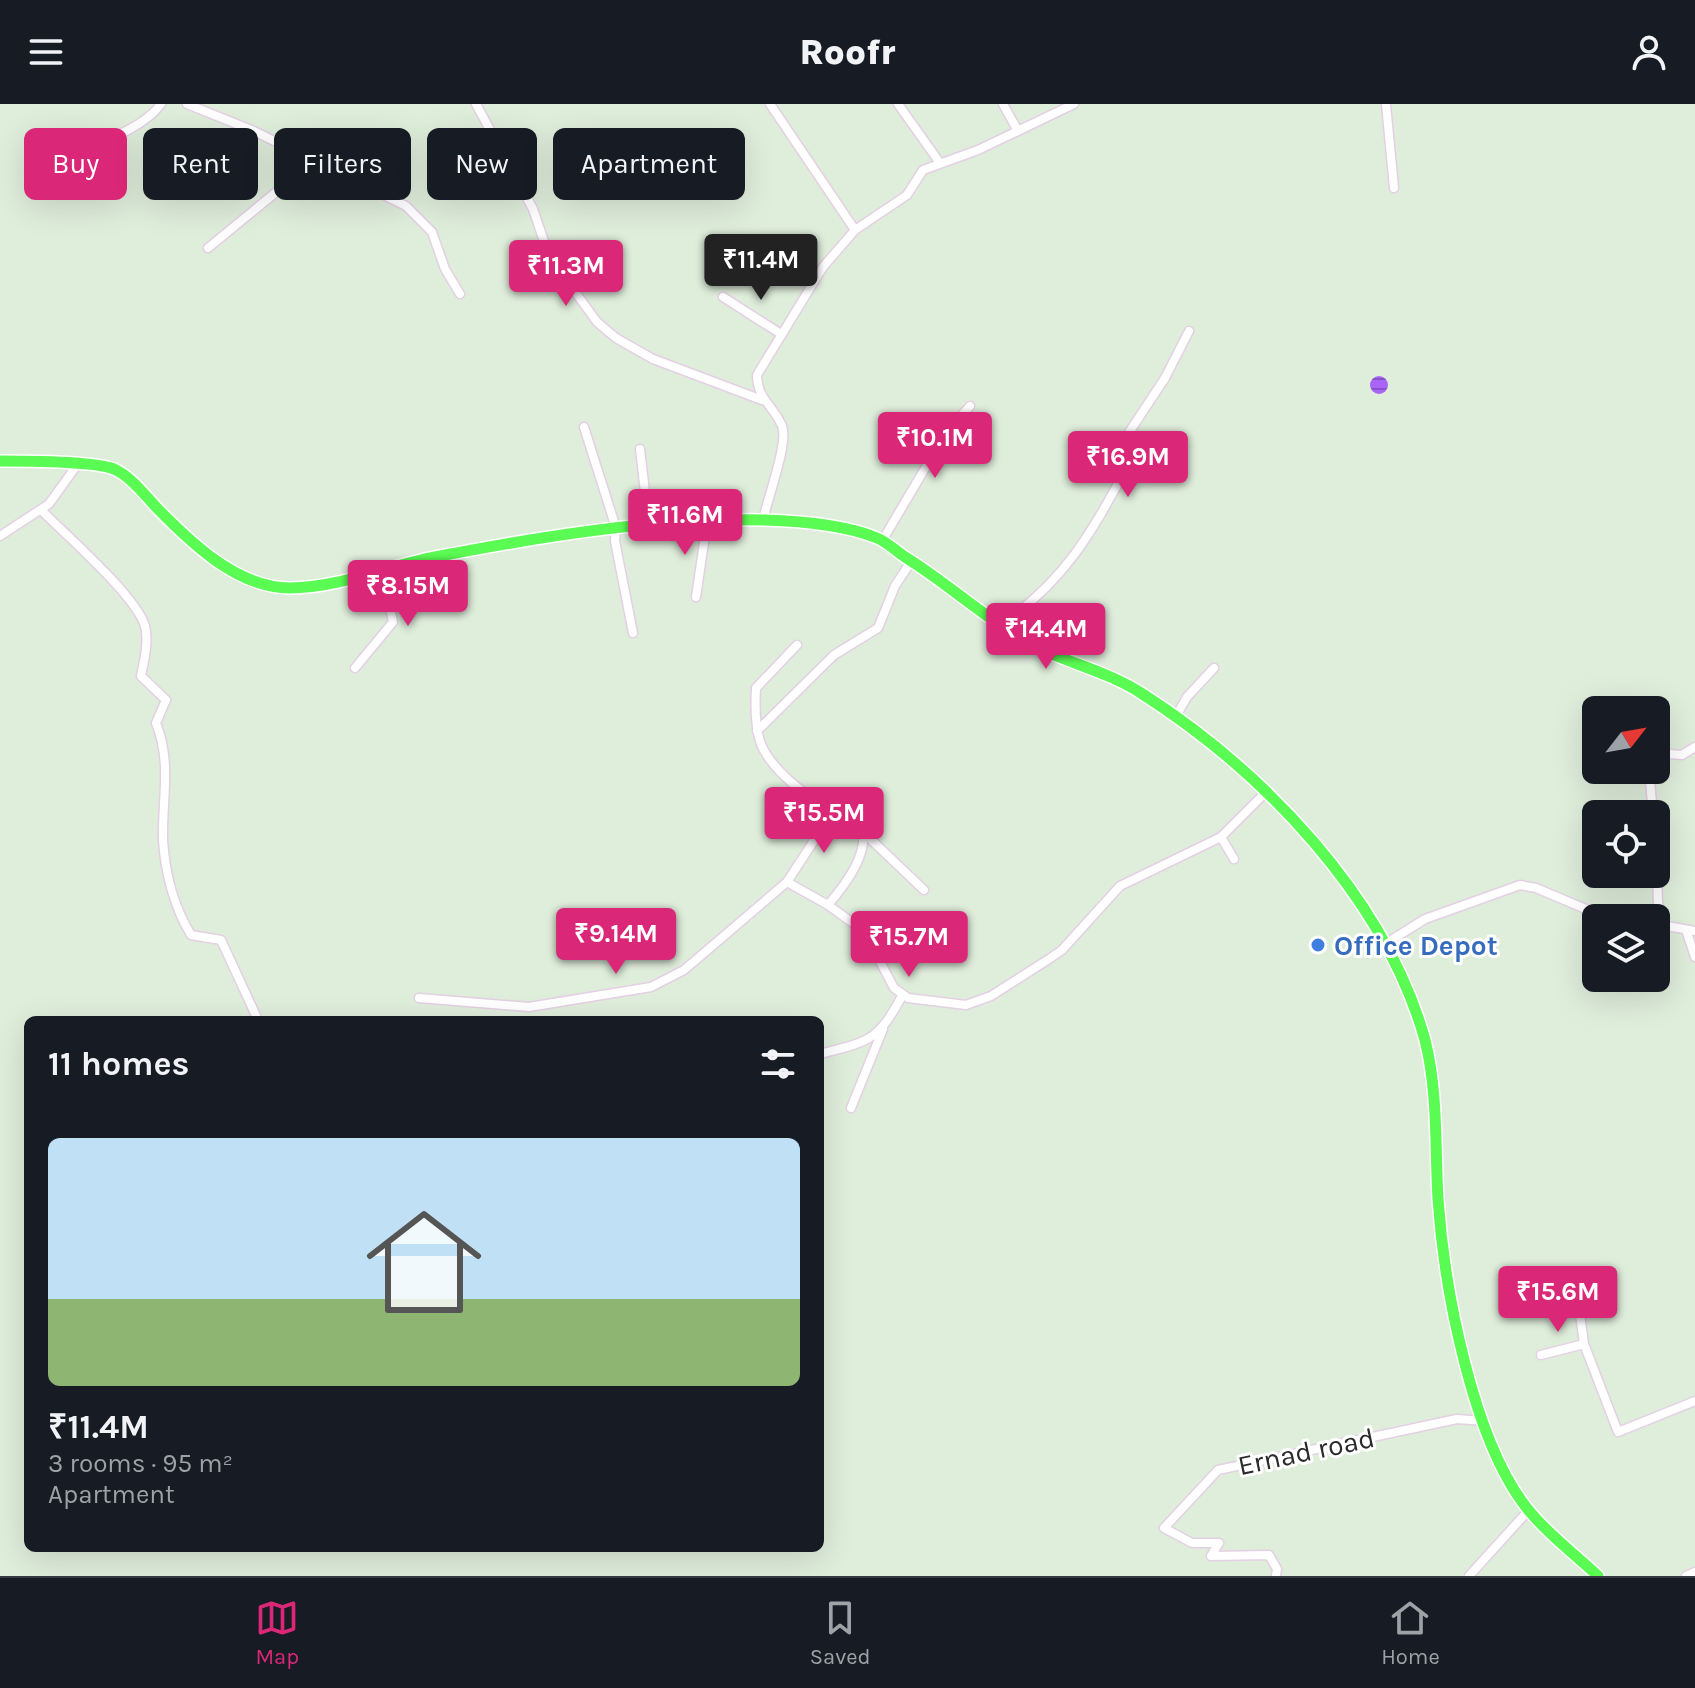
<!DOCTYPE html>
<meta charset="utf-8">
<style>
body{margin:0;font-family:Karla,sans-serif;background:#242831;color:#f1f3f6;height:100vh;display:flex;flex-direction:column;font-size:30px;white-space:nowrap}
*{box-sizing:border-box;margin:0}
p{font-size:26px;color:#9ea1a6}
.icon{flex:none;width:44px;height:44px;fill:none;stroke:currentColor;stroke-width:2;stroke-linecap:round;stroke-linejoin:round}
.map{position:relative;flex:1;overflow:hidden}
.sheet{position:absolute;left:24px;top:912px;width:800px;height:536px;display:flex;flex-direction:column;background:#171b24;border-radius:12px;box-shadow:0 8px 32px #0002}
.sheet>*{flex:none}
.top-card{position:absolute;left:24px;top:24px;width:800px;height:72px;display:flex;gap:16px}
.needle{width:52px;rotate:59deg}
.controls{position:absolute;left:1582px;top:592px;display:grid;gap:16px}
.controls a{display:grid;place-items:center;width:88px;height:88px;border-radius:12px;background:#171b24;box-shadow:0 8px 32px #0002;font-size:40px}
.price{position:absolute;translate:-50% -68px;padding:0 18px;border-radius:8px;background:#db2777;color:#fff;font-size:26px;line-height:52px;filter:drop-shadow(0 2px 4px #0008)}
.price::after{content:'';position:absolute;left:50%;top:48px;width:24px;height:18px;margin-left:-12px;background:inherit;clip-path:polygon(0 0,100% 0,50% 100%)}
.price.selected{background:#222;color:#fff}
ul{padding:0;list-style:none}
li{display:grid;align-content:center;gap:16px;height:424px;padding:0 24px}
li span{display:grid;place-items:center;height:248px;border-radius:12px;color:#555}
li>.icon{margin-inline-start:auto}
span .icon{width:144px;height:144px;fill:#fffc;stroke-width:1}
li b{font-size:34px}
h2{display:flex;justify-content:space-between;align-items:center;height:96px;padding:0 24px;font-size:34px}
.pill{padding:0 28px;border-radius:12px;background:#171b24;box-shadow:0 8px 32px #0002;font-size:28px;line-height:72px}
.pill.selected{background:#db2777;color:#fff}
header{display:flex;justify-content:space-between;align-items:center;height:104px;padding:0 24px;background:#171b24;font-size:36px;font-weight:800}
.tab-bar{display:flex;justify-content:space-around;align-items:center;height:112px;border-top:2px solid #363941;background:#171b24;font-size:22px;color:#9ea1a6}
.tab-bar a{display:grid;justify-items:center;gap:4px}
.tab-bar .selected{color:#db2777}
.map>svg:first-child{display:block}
.water{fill:url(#water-rules)}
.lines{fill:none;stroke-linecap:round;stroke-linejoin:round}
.minor-casing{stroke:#e4d0e4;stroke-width:11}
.major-casing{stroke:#fff;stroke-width:14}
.minor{stroke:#fff;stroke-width:8}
.major{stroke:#5afb52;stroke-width:11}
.shop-dot{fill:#3f7fe0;stroke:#fff;stroke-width:3}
.labels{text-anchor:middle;stroke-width:6;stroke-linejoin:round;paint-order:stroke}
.shop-label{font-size:28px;font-weight:bold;fill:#366cbe;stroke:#fff;text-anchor:start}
.street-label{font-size:28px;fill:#2a2a2a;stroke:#fff}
</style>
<header><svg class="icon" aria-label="menu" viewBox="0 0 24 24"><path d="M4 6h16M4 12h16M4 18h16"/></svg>Roofr<svg class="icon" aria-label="person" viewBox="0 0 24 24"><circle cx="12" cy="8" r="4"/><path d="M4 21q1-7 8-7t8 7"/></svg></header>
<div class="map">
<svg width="1695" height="1472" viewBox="0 0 1695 1472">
<defs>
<pattern id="water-rules" width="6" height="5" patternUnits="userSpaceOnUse" patternTransform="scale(2)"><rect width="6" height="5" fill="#a865f7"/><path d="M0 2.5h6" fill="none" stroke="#8953c8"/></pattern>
</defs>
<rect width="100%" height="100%" fill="#dfeddb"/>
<circle class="water" cx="1379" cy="281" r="9"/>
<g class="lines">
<g class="minor-casing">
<g id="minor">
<path d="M187,0L254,27L406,102L432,128L445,165L460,190"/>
<path d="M476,0L533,105L549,152L597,218L616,234L653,255L762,296"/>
<path d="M770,0L855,126"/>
<path d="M898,0L940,59"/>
<path d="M1003,0L1018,27"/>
<path d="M1386,0L1394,84"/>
<path d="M56,56C89,40 139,30 161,0"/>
<path d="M208,144L292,75L304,54"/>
<path d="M723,193L781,230"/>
<path d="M584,323L616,424L615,437L633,529"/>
<path d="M640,345L649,422"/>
<path d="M41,406C66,431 136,492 145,522C149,538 144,557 141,572L166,596L156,619C172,659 162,694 163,736C165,768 174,803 191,831L221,836L258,916"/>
<path d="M763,416C767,396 789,338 782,322C774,302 757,295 757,271L823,163L855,126L907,91L923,66L978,46L1074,0"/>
<path d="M0,432L49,400L77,361"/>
<path d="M882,437L946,329L970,302"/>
<path d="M696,493L707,418"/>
<path d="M1001,521C1068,474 1092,427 1130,358L1120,345L1122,339L1165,274L1189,227"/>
<path d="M797,541L756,584C755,601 755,624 761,640C771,665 808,696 834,705C844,709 855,706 860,718C873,746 845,781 828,801L864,827L894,884L908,894L966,901L991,892L1049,855L1062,846L1120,782L1221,733L1265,689"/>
<path d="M355,564L393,518L382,465"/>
<path d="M1175,614L1187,593L1214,564"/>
<path d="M757,627L834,551L878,524L895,482L912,456"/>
<path d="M1656,649L1682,651L1695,643"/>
<path d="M1649,666L1653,710"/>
<path d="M862,727L924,786"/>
<path d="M1221,733L1234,755"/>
<path d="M1656,740L1658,799L1665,821"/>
<path d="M787,778L828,801"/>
<path d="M1656,820L1695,827"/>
<path d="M1686,826L1695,853"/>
<path d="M1385,840L1425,815L1520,781L1536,784L1607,814"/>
<path d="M419,894L529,903L651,883L684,866L787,778L834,706"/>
<path d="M820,950C870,937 878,937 903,890"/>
<path d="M851,1004L883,925"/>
<path d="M1577,1188L1584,1240L1618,1328L1695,1297"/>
<path d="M1541,1251L1584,1240"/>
<path d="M1276,1472L1277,1465L1269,1451L1211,1452L1219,1439H1192L1164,1424L1218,1366L1457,1315L1484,1317"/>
<path d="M1469,1472L1528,1407"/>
<path d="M1686,1472L1695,1468"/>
</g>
</g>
<g class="major-casing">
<path id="major" d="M0,357C25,357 93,357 114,365C130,372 144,390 156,403C190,438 237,484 290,484C338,484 388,462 435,453C543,432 654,414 764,416C800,417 843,420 877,434C887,438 896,447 905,453C944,477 978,508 1017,532C1056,557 1102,564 1141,589C1263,667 1385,793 1425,936C1438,987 1435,1043 1438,1095C1444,1183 1473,1342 1531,1409C1550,1432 1576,1451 1598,1472"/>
</g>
<use href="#minor" class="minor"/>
<use href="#major" class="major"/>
</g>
<circle class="shop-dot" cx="1318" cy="841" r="8"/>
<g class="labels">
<g class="shop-label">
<text x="1334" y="851">Office Depot</text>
</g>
<g class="street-label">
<text transform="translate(1306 1347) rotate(-12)" y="10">Ernad road</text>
</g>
</g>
</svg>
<div class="controls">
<a><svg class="needle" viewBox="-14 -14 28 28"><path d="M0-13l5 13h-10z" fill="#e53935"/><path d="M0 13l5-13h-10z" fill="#9ea1a6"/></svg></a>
<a><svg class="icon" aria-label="locate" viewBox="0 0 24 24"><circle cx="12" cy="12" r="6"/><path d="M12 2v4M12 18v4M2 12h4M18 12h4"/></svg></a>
<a><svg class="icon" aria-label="layers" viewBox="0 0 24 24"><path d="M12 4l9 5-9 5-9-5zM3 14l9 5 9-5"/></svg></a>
</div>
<b class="price selected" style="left:761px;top:198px">₹11.4M</b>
<b class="price" style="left:566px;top:204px">₹11.3M</b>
<b class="price" style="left:935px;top:376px">₹10.1M</b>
<b class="price" style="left:1128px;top:395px">₹16.9M</b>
<b class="price" style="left:685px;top:453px">₹11.6M</b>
<b class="price" style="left:408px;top:524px">₹8.15M</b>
<b class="price" style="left:1046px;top:567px">₹14.4M</b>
<b class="price" style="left:824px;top:751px">₹15.5M</b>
<b class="price" style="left:616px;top:872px">₹9.14M</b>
<b class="price" style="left:909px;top:875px">₹15.7M</b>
<b class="price" style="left:1558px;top:1230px">₹15.6M</b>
<div class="top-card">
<a class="pill selected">Buy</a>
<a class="pill">Rent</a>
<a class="pill">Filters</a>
<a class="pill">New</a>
<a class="pill">Apartment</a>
</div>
<section class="sheet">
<h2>11 homes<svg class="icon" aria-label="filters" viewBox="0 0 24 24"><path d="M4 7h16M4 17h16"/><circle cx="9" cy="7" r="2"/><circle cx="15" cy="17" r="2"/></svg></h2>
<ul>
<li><span style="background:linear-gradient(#bfe0f5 65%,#8fb573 0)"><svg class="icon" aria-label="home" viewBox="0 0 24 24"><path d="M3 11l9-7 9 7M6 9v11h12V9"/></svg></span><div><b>₹11.4M</b><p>3 rooms · 95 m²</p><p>Apartment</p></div></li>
</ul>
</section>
</div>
<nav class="tab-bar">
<a class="selected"><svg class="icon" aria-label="map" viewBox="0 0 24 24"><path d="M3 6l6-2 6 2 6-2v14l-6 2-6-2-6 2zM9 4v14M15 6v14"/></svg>Map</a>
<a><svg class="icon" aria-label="saved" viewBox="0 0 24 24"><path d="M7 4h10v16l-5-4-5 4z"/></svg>Saved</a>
<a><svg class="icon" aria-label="home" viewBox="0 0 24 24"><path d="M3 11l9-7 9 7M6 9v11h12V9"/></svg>Home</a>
</nav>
